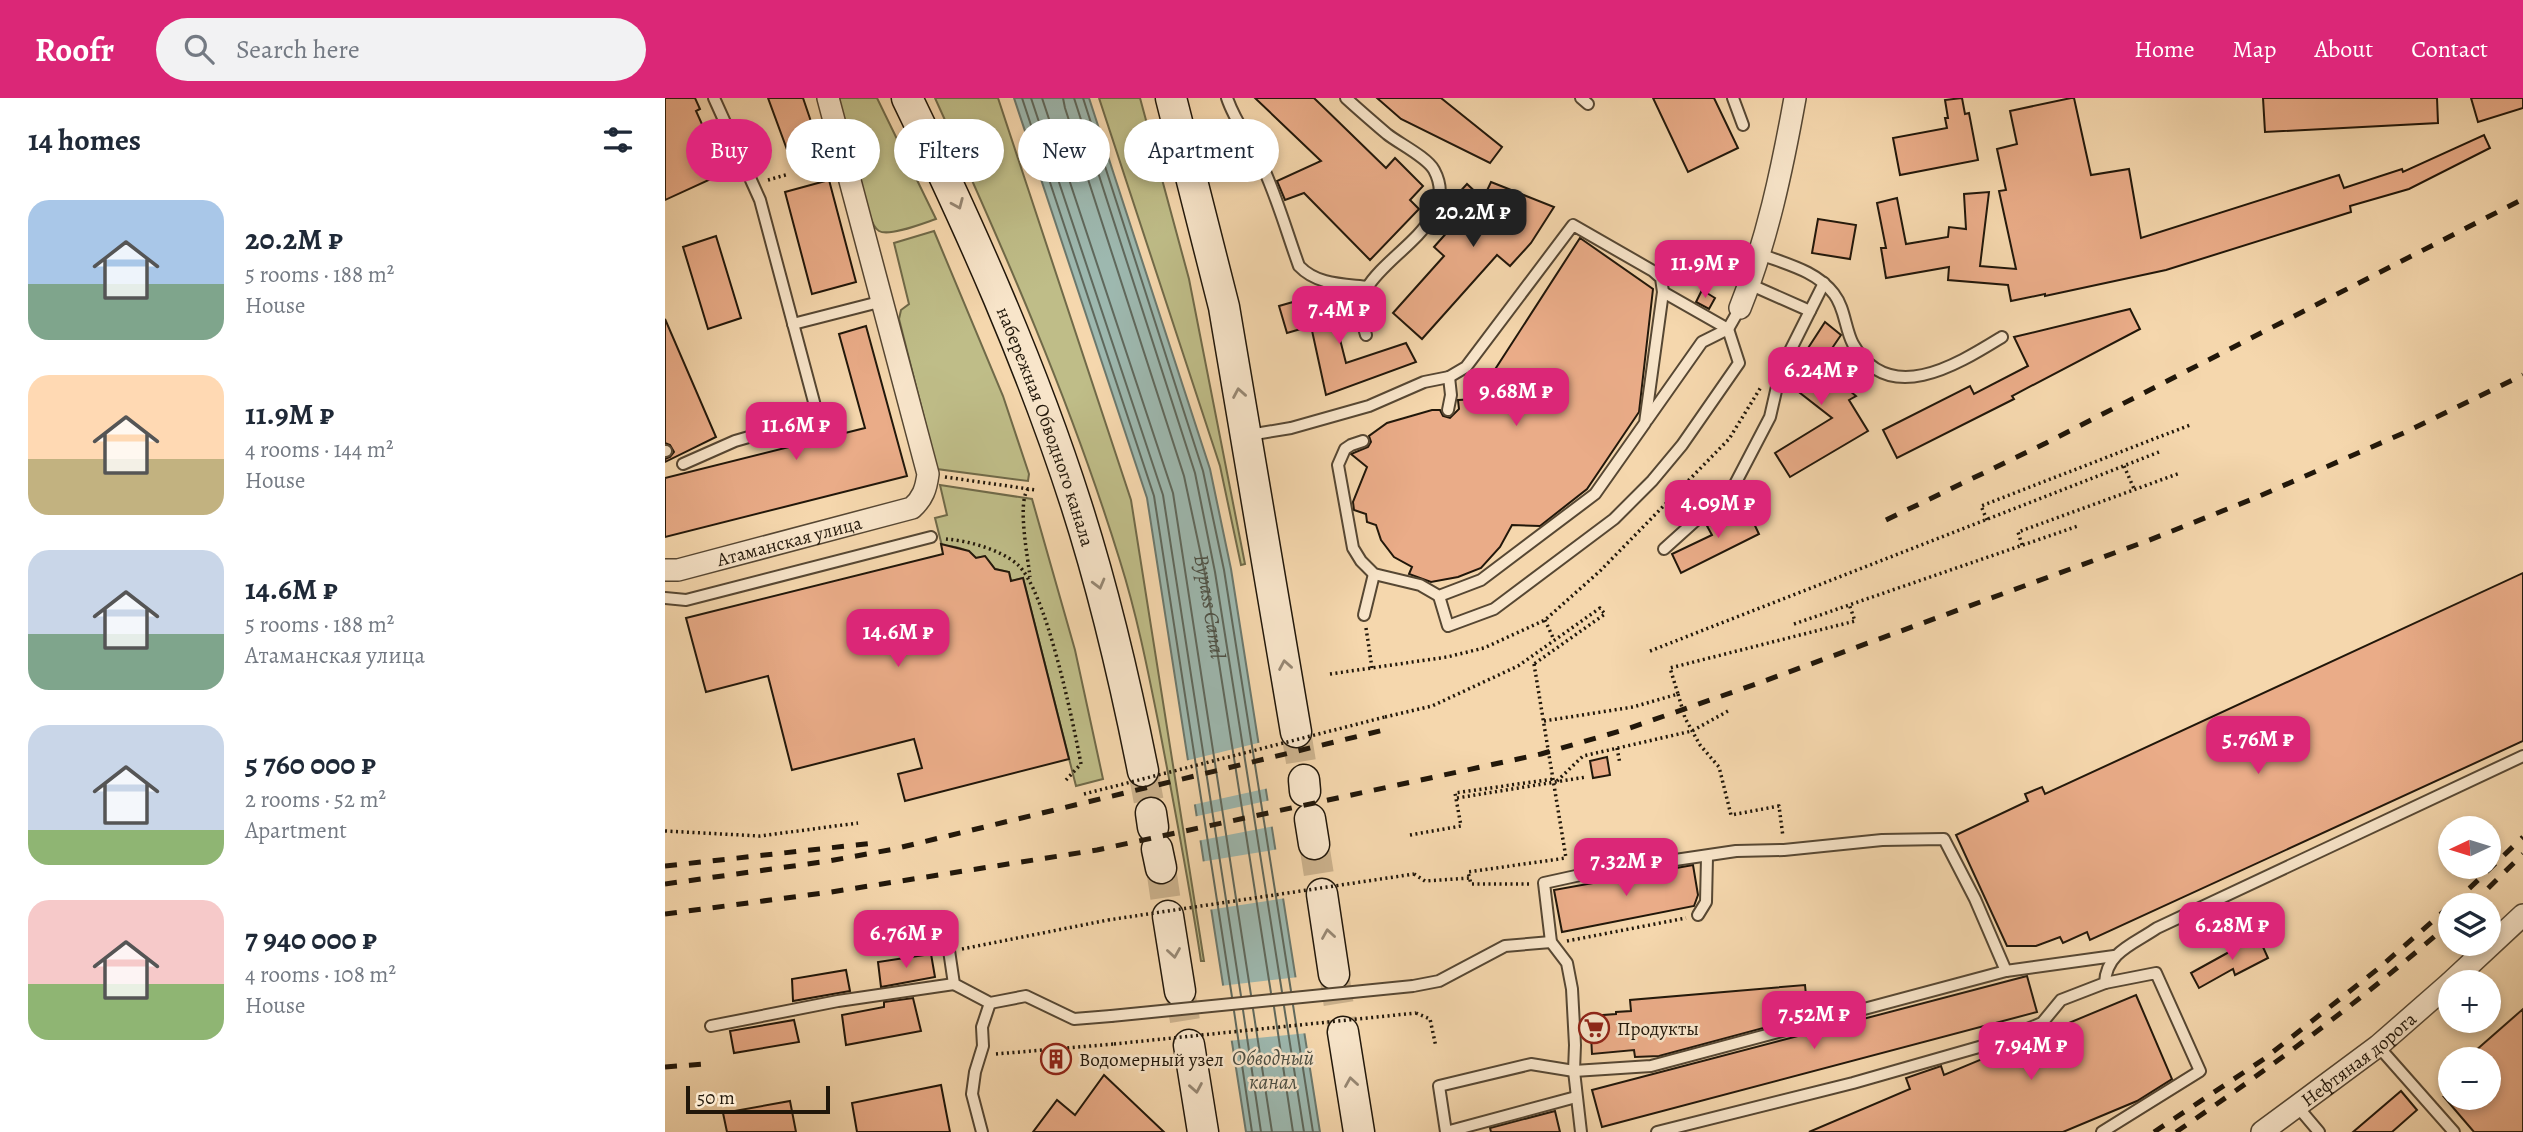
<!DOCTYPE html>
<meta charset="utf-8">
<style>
body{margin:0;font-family:Alegreya,serif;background:#f2f2f3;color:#1f2937;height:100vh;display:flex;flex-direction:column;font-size:26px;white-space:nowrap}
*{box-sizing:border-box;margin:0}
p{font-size:23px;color:#747a83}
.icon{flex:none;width:38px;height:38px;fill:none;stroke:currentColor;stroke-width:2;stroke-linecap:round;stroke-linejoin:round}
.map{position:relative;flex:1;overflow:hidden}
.details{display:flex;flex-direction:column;background:#fff;width:665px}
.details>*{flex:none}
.guide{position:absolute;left:21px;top:21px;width:665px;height:63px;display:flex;gap:14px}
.needle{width:46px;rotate:266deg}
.tools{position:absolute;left:1773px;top:718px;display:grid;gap:14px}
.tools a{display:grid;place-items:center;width:63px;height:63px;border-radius:50%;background:#fff;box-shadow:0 4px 10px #0003;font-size:35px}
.scale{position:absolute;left:21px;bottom:18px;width:144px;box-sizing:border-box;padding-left:7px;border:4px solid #21170a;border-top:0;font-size:19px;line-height:24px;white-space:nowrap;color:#21170a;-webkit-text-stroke:5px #f8e5ca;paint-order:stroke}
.price{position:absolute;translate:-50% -60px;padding:0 16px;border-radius:14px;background:#db2777;color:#fff;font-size:23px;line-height:46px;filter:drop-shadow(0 2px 4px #0008)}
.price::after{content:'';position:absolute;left:50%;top:42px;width:21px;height:16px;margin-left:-10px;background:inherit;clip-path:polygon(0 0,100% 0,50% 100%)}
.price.current{background:#222;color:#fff}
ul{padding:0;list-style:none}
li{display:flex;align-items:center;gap:21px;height:175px;padding:0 28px}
li span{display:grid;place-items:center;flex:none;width:196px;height:140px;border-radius:21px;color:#555}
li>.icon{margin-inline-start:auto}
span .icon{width:84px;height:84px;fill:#fffc;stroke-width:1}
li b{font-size:30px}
h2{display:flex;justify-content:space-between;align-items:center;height:84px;padding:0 28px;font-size:30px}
.chip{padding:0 24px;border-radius:32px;background:#fff;box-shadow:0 4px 10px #0003;font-size:24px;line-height:63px}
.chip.current{background:#db2777;color:#fff}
header{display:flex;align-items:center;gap:42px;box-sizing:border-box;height:98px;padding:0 35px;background:#db2777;color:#fff}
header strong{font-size:33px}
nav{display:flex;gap:38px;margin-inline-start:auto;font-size:24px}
.search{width:490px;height:63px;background:#f2f2f3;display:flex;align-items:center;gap:18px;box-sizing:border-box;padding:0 24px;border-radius:38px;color:#747a83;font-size:26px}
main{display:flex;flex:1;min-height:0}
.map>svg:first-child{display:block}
.green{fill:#bfbd88;stroke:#706a49;stroke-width:2}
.water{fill:#9db8af;stroke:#6b786d;stroke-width:2}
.pier{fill:#f5d7ad}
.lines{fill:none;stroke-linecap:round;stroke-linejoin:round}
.shore{stroke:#5f685c;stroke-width:2}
.building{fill:#eaac88;stroke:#21170a;stroke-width:2}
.secondary-tunnel{stroke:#cbb18c;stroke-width:30;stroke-dasharray:30 15;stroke-linecap:butt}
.service-casing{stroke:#564733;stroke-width:14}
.minor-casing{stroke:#564733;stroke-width:24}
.secondary-casing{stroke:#21170a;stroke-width:33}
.path{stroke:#21170a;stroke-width:3.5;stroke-dasharray:2 3.5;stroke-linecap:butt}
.service{stroke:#f8e5ca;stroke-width:10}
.minor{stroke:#f8e5ca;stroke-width:21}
.secondary{stroke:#f8e5ca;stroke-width:30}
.rail{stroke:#21170a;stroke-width:5;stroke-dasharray:12 12;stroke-linecap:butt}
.service-bridge-casing{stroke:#564733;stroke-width:14;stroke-linecap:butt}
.path-bridge{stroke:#21170a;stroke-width:3.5;stroke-dasharray:2 3.5;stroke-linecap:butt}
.service-bridge{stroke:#f8e5ca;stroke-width:10}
.oneway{stroke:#978874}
.labels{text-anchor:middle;stroke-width:5;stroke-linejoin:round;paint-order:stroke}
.street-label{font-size:19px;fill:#21170a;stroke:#f8e5ca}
.poi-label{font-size:19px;fill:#21170a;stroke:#f8e5ca;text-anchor:start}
.water-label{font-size:21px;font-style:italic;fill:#4c4f44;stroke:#f8e5ca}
</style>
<header>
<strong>Roofr</strong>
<div class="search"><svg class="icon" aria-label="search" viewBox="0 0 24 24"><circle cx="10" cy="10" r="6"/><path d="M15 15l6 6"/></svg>Search here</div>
<nav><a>Home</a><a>Map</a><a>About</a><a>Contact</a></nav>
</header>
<main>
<section class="details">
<h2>14 homes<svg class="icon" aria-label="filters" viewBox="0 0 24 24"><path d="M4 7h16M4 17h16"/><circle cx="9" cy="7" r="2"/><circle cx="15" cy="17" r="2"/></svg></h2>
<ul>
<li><span style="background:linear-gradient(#a9c7e8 60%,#7fa58c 0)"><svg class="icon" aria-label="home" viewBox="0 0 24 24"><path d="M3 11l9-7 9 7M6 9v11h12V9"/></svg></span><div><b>20.2M ₽</b><p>5 rooms · 188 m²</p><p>House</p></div></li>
<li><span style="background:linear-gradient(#ffd9b3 60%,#c2b280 0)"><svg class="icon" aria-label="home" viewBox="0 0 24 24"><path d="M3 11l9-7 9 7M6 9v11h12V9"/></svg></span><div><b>11.9M ₽</b><p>4 rooms · 144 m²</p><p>House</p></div></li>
<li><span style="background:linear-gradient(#c9d6e8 60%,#7fa58c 0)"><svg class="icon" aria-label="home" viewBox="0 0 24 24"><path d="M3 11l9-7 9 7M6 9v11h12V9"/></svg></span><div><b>14.6M ₽</b><p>5 rooms · 188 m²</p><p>Атаманская улица</p></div></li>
<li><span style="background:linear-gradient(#c9d6e8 75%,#8fb573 0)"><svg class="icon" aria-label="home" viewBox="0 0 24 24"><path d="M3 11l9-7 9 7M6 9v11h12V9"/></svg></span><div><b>5 760 000 ₽</b><p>2 rooms · 52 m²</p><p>Apartment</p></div></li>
<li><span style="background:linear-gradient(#f6c9c9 60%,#8fb573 0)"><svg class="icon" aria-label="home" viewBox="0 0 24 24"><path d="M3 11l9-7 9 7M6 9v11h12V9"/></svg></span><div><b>7 940 000 ₽</b><p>4 rooms · 108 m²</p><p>House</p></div></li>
</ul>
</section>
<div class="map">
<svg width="1858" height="1034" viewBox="0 0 1858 1034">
<rect width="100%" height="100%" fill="#f5d7ad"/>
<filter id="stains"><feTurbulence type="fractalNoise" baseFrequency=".00286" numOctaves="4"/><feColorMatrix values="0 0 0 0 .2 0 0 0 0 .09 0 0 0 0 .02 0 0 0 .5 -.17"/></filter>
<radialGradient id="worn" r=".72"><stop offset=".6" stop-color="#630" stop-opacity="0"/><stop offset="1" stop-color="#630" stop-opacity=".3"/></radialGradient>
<g class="green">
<path d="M172,0H212L271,121C259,125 224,139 214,133C209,130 207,124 205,118Z"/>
<path d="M270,0H333L466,402L539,863H536C524,784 509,706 494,628C483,573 472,517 455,463C406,304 339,152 270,0Z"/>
<path d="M434,0H475L524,181L580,466L576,467L555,368Z"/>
<path d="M269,133L338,298L364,376L363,383L272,371L234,221L236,212L244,206L229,145Z"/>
<path d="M275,387L367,401L410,552L438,681L411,688L358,480L346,483L344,474L330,471L320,458L311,460C301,450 290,448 277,448L270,420L282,417Z"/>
</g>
<path class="water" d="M349,0H424L545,371L566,471L655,1034H581L482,400Z"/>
<g class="pier">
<path d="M597,644L604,690L527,707L520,663Z"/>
<path d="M606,702L610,728L532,743L528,719Z"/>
<path d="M614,751L621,800L543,812L535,764Z"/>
<path d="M634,879L643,935L563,943L555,888Z"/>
</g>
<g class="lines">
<g class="shore">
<path d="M357,0L489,398L567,899"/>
<path d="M366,0L498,397L576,898"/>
<path d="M377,0L508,395L586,897"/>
<path id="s1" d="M398,0L400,10L519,378L540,476L606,895"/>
<path d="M409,0L530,375L550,474L617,894"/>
<path d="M418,0L538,373L559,472L626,893"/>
<path d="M628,907L648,1034"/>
<path d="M619,908L639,1034"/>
<path d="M609,909L628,1034"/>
<path d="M588,911L607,1034"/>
<path d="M578,912L596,1034"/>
<path d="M569,913L587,1034"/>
</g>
</g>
<g class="building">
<path d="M0,0H30L35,11L31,13L59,75L0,102Z"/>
<path d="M103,0H138L154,47L124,57Z"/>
<path d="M590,0H649L721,70L730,60L758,88L745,102L754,111L705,162L639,95L620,102L612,83L656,63Z"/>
<path d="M712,0H776L837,49L825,65L736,21Z"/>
<path d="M988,0H1049L1073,50L1023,74Z"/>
<path d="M1297,0L1300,16L1304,15L1313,62L1235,77L1228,40L1282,30L1280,20H1283L1280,2Z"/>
<path d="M1406,0H1409L1426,77L1464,71L1476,140L1674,77L1679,90L1737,71L1738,74L1819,37L1825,50L1744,91L1685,108L1686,114L1501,172L1380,198V196L1346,203L1343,187L1283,182L1284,169L1221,180L1216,150H1221L1212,105L1232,100L1241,146L1283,139L1284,129L1301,131L1299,96L1324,94L1315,168L1351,171L1334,93L1341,92L1332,51L1352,46L1345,13Z"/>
<path d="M1598,0H1772L1773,25L1600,34Z"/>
<path d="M1806,0H1858V10L1813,24Z"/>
<path d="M164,82L191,184L147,196L120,94Z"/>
<path d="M826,84L889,109L866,145L845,168L832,157L757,241L728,215L779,158L769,149L793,122L780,110L802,86L818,101Z"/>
<path d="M1153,121L1191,127L1185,161L1147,155Z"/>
<path d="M51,138L76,220L43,231L18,149Z"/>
<path d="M915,140L988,191L974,314L922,391L875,428L847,427L835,449L816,470L793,479L766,484L744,476L747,469L729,459L716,442L711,427L702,424L701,416L689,412L688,404L702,369L686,356L703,349L706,344L704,338L722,325L767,312H775L778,318L785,320L794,311L793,302L815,301L833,305L846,284L829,273Z"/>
<path d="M1037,192L1050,200L1044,211L1031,204Z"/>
<path d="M663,194L681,265L741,245L751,264L661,297L646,228L622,235L614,208Z"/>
<path d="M1465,211L1475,231L1347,298L1349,301L1232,360L1218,332L1305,288L1309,296L1363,268L1349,239Z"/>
<path d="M0,221L51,339L0,364V361L5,359L9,354L5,347L0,345Z"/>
<path d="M1160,224L1176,237L1155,268L1191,298L1184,302L1203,333L1125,379L1110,355L1167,320L1121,284Z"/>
<path d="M201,228L242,378L0,439V380L200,330L174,236Z"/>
<path d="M1081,409L1094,436L1016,475L1007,456L1047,437L1042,428Z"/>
<path d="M276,446L304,453L311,460L320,458L330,471L344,474L346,483L358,480L404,661L240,703L233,676L257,670L249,641L127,672L103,578L41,594L21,520L278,456Z"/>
<path d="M1858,475V643L1425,842L1422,834L1398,845L1395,839L1371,848H1342L1291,737L1363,703L1360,696L1377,689L1380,696Z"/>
<path d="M942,659L945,677L928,680L925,663Z"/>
<path d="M1028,767L1033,797L1029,808L897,834L889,792Z"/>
<path d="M1593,838L1603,860L1570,877L1568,871L1534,890L1526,875Z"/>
<path d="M266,856L270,879L216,889L213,864Z"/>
<path d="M181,872L185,893L128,903L127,881Z"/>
<path d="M1362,878L1372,914L937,1029L927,992Z"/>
<path d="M1140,887L1143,918L994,958L970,959L969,952L927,956L925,918L951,916V914L966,913L965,902Z"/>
<path d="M1471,897L1507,981L1472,1003L1398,1034H1144L1245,991L1241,980L1276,968L1279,977Z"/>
<path d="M248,900L256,933L181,947L177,917L219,909V904Z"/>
<path d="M1858,911V1034H1809L1779,999H1824V961H1801Z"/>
<path d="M129,922L134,944L69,955L65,933Z"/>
<path d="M439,977L499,1034H368L392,1002L410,1017Z"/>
<path d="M276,987L285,1034H192L187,1005Z"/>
<path d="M1736,993L1752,1012L1727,1034H1688Z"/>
<path d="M125,1003L131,1034H62L58,1015Z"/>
<path d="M890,1013L895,1034H826L825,1030Z"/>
</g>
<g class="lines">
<g class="secondary-tunnel">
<path d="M631,634L639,682"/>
<path d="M478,673L486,715"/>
<path d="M649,746L657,796"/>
<path d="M496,770L503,818"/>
<path d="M669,876L678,934"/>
<path d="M515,893L524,947"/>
</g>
<g class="service-casing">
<g id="service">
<path d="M562,0C570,24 586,44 597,67C612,99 622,135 634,168C652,187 678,186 703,189"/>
<path d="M681,0C694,12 708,24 722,36C733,45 762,59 769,72C796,122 723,154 702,190C693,205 696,221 701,237"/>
<path d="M916,0L923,6"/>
<path d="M1068,0L1078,27"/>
<path d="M1095,156C1121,166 1152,173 1169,196C1180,210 1180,231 1188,246C1224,310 1293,266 1337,239"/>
<path d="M1084,186L1145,213"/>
<path d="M128,226L218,203"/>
<path d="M783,312L786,297L784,279"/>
<path d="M982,322L1037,244L1063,231L1075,210"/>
<path d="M584,337L626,330L704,308L759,284L784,279L801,269L908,127L988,173L996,180L998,194L980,325L930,396L816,482L774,498L755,487L709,476L696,463L688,450L673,367L680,351L686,347L698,343"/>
<path d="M0,353H1"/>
<path d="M18,366L70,343L153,319L95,102L49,0"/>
<path d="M999,451L1069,388L1105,319L1116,271L1159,185"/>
<path d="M774,498L783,528L829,511L949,421L987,383L1017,347L1074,265L1063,231L998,194"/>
<path d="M0,500L21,502L266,439"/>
<path d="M699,517L709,476"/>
<path d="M1033,817L1041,804L1042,759"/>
<path d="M282,839L289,886L325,905L361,898L409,921L446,918"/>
<path d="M748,888L774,883L840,848L886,844"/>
<path d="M46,928L173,903L289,886"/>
<path d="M1713,948L1789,1034"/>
<path d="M1632,1008L1654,1034"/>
<path d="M317,1034L307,996L310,974L318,948L317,929L325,905"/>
<path d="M781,1034L774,988L866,966L909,973L986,968L1341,873L1449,858"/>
<path d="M781,1034L911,999"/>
<path d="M916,1034L909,973L910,947L907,891L902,865L886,844L879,785L929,774L1071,753L1119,752L1217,742L1279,741L1310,801L1341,873"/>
<path d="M992,1034L1188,985L1328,945L1377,925L1396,902L1440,885C1441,854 1469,846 1492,830L1858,658"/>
<path d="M1437,1034L1535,973L1491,875L1440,885"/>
</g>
</g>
<g class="minor-casing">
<g id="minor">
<path d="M1075,210C1102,143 1117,72 1130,0"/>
<path id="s2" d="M0,472H13L247,410C258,400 261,391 263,376L163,0"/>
<path d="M1786,884L1858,817"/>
<path id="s3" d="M1597,1034L1713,948L1785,885"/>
</g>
</g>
<g class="secondary-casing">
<g id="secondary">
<path id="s4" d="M242,0C306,132 366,266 411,406C439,493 460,583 478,673"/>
<path d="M506,0L559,209L631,634"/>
<path d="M639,682L640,693"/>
<path d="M486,715L488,729"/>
<path d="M645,721L649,746"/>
<path d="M492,751L496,770"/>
<path d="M657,796L669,876"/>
<path d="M503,818L515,893"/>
<path d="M678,934L694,1034"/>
<path d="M524,947L538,1034"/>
</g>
</g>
<g class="path">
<path d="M103,82L124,76"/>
<path d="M1459,368L1470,393"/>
<path d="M280,379L371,392"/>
<path d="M363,391C352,405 363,460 365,479"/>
<path d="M1322,422L1316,408L1525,327"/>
<path d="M281,441C304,443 334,451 352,466C381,491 408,624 416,666L401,682"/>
<path d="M1357,447L1353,434L1515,375"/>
<path d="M880,522L889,542"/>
<path d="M1129,526L1413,428"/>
<path d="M701,530L707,570"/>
<path d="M985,553L1494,354"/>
<path d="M665,576L782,559L819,550L880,522L935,473L1064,341L1096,289"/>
<path d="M1013,596L1020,620L1035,647L1054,669L1066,717L1114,708L1118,739"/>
<path d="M720,619L767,608L853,568L935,510L940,516L869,566"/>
<path d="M879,623L968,609L1013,596L1005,570L1190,523L1184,506"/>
<path d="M952,650L955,666"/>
<path d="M892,683L918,658L1027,633L1063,613"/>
<path d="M792,700L921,679"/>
<path d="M0,733L95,738L193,725"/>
<path d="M745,737L796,728L790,695L888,681"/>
<path d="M749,776L760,783L804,780"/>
<path d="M864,786H806L803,774L901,760"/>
<path d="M902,843L1021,820"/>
<path d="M297,851L443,822"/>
<path d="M751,915L765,921L771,949"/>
<path d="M331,956L449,946"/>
</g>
<use href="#service" class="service"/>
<use href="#minor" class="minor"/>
<use href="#secondary" class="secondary"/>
<g class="rail">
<path d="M1221,422L1381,345L1858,101"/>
<path d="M0,768L209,745"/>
<path d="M0,786L164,763L229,751L723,631"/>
<path d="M1787,807L1858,739"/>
<path d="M1806,807L1858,756"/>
<path d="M0,816L166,794L432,752L876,656L962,631L1091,586L1482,443L1590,400L1741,334L1858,277"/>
<path d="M0,969L40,966"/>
<path d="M1489,1034L1599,961L1714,870L1785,808"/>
<path d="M1511,1034C1607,969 1698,901 1785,825"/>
</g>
<g class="service-bridge-casing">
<path id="service-bridge" d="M446,918L748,888"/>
</g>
<g class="path-bridge">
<path d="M869,566L901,760"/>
<path d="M419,696L720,619"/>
<path d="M443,822L749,776"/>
<path d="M449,946L751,915"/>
</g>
<use href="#service-bridge" class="service-bridge"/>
</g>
<defs><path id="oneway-chevron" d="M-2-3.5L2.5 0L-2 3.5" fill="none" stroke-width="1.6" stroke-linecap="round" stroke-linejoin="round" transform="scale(1.75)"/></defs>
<g class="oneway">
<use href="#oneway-chevron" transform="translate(293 106) rotate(67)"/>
<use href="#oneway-chevron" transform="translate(574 295) rotate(-100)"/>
<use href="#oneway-chevron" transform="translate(434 486) rotate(75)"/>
<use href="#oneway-chevron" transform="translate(620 567) rotate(-100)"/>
<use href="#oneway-chevron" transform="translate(663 836) rotate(-99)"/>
<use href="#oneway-chevron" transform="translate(509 855) rotate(81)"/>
<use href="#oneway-chevron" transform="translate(686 984) rotate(-99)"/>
<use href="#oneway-chevron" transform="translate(531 990) rotate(80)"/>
</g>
<defs>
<g id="supermarket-ring" transform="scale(1.575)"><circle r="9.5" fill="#f8e5ca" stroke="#8f2418" stroke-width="1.5"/><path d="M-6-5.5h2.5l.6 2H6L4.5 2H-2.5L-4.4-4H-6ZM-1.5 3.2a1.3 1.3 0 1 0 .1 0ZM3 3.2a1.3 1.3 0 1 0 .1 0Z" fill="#8f2418"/></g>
<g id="building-ring" transform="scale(1.575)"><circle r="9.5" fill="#f8e5ca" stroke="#8f2418" stroke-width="1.5"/><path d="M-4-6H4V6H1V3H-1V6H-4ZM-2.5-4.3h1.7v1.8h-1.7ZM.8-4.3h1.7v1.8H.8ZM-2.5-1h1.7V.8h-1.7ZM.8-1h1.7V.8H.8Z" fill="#8f2418"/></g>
</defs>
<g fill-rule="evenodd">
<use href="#supermarket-ring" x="929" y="930"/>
<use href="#building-ring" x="391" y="961"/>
</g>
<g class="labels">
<g class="street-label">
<text dy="7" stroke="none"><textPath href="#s4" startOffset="357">набережная Обводного канала</textPath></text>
<text dy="7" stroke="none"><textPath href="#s2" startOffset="128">Атаманская улица</textPath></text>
<text dy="7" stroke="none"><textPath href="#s3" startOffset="121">Нефтяная дорога</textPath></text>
</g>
<g class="poi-label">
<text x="952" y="937">Продукты</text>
<text x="414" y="968">Водомерный узел</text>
</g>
<g class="water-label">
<text dy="7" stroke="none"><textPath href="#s1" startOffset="530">Bypass Canal</textPath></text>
<text x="608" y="967">Обводный<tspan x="608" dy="24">канал</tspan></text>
</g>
</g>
<rect width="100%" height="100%" filter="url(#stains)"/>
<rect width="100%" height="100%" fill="url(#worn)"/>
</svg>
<div class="tools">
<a><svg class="needle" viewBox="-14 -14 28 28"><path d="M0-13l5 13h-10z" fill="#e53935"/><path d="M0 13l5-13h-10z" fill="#747a83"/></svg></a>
<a><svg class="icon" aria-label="layers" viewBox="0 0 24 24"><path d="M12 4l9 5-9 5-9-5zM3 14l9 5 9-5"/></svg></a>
<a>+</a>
<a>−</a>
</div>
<div class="scale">50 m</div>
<b class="price current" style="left:808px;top:151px">20.2M ₽</b>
<b class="price" style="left:1040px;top:202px">11.9M ₽</b>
<b class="price" style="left:674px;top:248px">7.4M ₽</b>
<b class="price" style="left:1156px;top:309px">6.24M ₽</b>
<b class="price" style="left:851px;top:330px">9.68M ₽</b>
<b class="price" style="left:131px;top:364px">11.6M ₽</b>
<b class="price" style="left:1053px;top:442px">4.09M ₽</b>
<b class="price" style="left:233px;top:571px">14.6M ₽</b>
<b class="price" style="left:1593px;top:678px">5.76M ₽</b>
<b class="price" style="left:961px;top:800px">7.32M ₽</b>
<b class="price" style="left:1567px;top:864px">6.28M ₽</b>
<b class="price" style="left:241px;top:872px">6.76M ₽</b>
<b class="price" style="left:1149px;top:953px">7.52M ₽</b>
<b class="price" style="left:1366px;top:984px">7.94M ₽</b>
<div class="guide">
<a class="chip current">Buy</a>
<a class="chip">Rent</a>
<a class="chip">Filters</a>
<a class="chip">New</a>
<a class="chip">Apartment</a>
</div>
</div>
</main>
